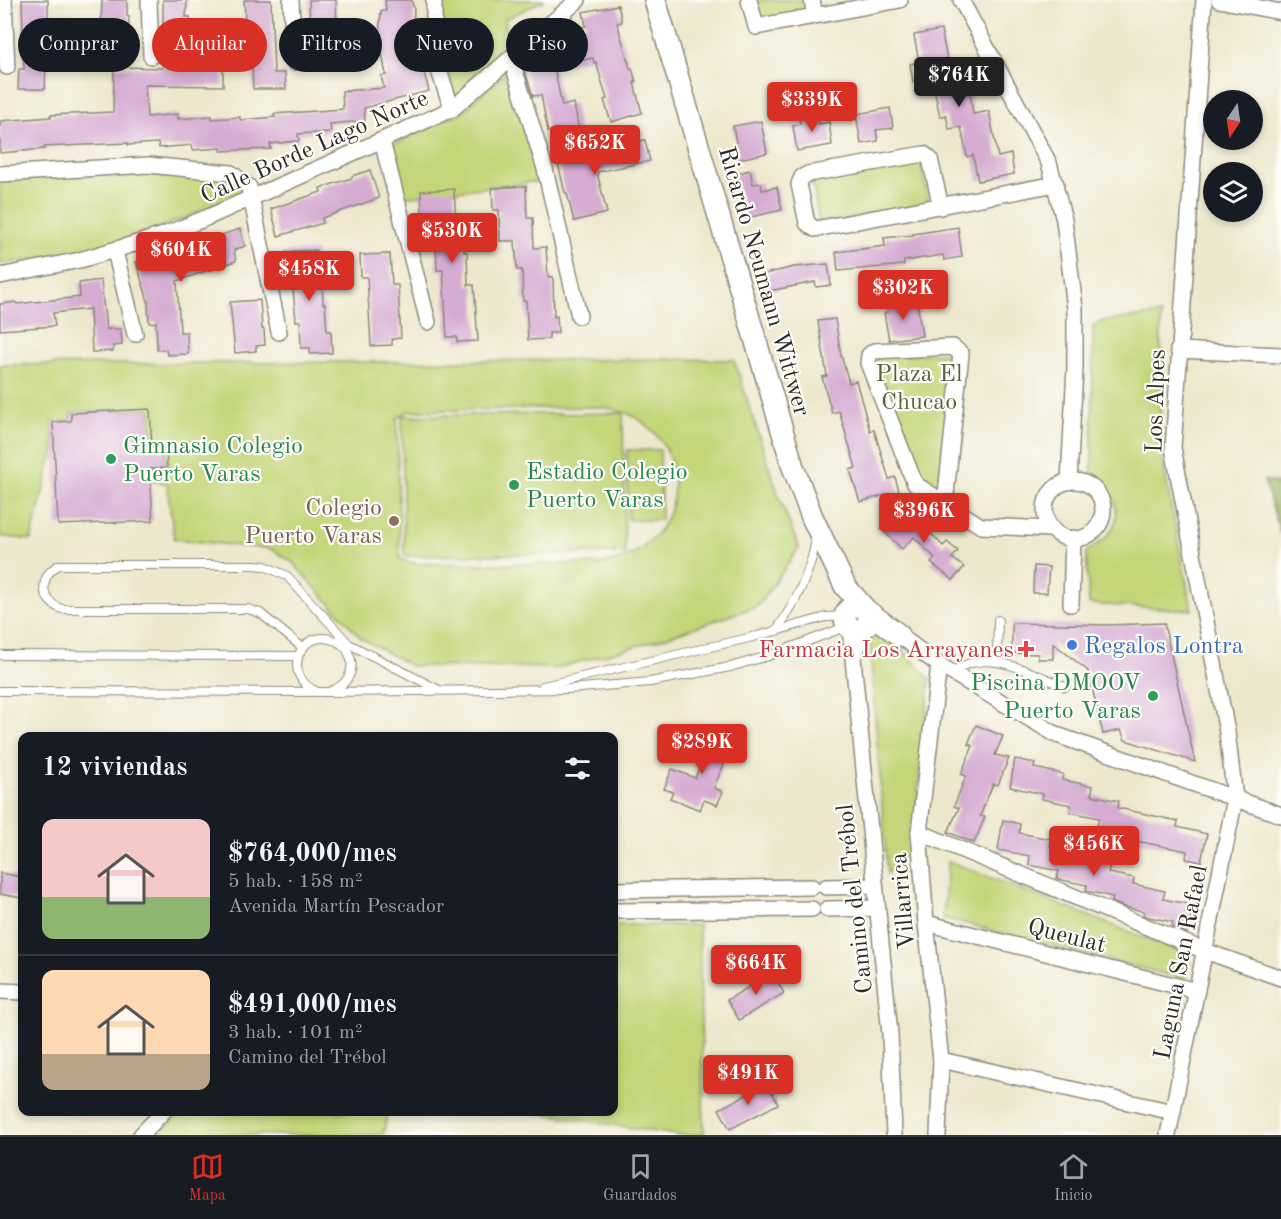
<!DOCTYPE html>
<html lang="es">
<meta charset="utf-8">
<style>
body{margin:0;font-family:"Old Standard TT",serif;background:#20242c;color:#f1f3f6;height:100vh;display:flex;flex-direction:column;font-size:22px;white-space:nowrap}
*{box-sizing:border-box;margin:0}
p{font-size:20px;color:#9ea1a6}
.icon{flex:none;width:33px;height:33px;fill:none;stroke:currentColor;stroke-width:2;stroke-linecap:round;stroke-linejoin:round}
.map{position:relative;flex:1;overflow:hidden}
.panel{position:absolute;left:18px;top:732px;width:600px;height:384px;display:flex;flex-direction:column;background:#171b24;border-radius:12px;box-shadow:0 3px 9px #0003}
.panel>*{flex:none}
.hud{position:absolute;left:18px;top:18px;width:600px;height:54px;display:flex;gap:12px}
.needle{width:39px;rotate:193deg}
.controls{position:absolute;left:1203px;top:90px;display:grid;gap:12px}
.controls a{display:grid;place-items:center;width:60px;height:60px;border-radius:50%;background:#171b24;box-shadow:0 3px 9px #0003;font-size:30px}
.price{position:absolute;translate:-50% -51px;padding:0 14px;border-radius:6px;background:#d93025;color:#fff;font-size:20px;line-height:39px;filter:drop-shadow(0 2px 3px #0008)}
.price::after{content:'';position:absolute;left:50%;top:36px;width:18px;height:14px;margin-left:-9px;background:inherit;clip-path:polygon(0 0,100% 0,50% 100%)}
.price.selected{background:#222;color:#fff}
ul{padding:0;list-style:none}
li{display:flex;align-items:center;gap:18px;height:150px;padding:0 24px}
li+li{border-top:2px solid #363941}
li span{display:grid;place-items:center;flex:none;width:168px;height:120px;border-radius:12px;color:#555}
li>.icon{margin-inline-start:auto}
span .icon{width:72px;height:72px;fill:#fffc;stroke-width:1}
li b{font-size:26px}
h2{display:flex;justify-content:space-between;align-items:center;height:72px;padding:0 24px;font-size:26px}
.tag{padding:0 21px;border-radius:27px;background:#171b24;box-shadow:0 3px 9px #0003;font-size:21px;line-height:54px}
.tag.selected{background:#d93025;color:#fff}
.tabs{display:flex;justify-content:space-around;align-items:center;height:84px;border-top:2px solid #363941;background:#171b24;font-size:16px;color:#9ea1a6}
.tabs a{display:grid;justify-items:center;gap:3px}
.tabs .selected{color:#d93025}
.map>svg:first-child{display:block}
.green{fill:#c3d577;stroke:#778051;stroke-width:1.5;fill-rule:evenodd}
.forest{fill:#9ab668;stroke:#62704a;stroke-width:1.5}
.building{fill:#d6acd3}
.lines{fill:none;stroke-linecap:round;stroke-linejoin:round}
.lane-casing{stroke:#8c8a7c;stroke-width:10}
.street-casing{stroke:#8c8a7c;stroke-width:18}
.secondary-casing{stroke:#8c8a7c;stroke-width:24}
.lane{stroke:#fff;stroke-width:8}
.street{stroke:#fff;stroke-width:15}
.secondary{stroke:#fff;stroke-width:21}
.leisure-dot{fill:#2e9e5b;stroke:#fdfcf7;stroke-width:2}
.education-dot{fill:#8d6e63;stroke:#fdfcf7;stroke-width:2}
.shop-dot{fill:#3f7fe0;stroke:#fdfcf7;stroke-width:2}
.health-dot{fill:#e0444e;stroke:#fdfcf7;stroke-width:2}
.labels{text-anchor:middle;stroke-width:4.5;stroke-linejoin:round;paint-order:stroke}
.street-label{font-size:24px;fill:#2b2b2b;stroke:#fdfcf7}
.park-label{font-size:24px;fill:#595e42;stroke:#fdfcf7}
.leisure-label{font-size:24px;fill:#27864d;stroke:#fdfcf7;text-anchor:start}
.education-label{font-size:24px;fill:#785e54;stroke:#fdfcf7;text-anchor:end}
.shop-label{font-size:24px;fill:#366cbe;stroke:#fdfcf7;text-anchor:start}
.health-label{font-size:24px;fill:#be3a42;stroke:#fdfcf7;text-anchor:end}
</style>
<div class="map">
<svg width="1281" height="1135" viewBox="0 0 1281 1135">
<rect width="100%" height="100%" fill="#fdfcf7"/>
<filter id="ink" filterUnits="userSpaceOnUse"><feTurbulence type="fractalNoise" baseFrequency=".0167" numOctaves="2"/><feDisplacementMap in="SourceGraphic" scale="12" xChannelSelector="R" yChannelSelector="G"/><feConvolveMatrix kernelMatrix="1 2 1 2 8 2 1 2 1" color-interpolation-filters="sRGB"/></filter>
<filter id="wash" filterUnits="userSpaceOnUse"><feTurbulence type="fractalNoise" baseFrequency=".008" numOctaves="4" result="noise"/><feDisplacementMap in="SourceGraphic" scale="24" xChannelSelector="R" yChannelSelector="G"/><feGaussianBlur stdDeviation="1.35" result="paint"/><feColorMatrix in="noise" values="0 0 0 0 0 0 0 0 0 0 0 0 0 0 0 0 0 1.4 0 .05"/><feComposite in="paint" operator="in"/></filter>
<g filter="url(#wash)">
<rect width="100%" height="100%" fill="#ede8cd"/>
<g class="green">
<path d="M442,0H545L505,19L509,48L455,98L444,54Z"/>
<path d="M751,0H809L812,13L757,24Z"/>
<path d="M509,69L540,181L404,197L390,146L463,111Z"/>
<path d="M920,159L929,204L819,223L812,177Z"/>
<path d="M148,171L230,179L256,190L104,249L0,264V179Z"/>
<path d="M1161,314L1160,449L1192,610L1089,604L1086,552C1093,547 1103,542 1108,535C1127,512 1111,490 1092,475L1093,325L1103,321Z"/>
<path d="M947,353L954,362L941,492L920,479L876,365L877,356Z"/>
<path d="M672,359L734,360L778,494L799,548L758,606L654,641L557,668L411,666L361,638L291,561L271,549L174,539L167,483L151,482L150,469L167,468L166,449H152L150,409L71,413V421L53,422L54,448L31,540L0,536V365ZM593,407C694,408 705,549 600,564H417L400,559L397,418L409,411Z"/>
<path d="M623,413L625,553L404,556L402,416Z"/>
<path d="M627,450H660L661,520H628Z"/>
<path d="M869,634L897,644L930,679L912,847L887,873Z"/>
<path d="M948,861L1191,956L1184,979L943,918Z"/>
<path d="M614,925H699L704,1135H675L532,1112H614Z"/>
<path d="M180,1112H388L383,1135H157Z"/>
</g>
<path class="forest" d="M1264,480L1281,484V535Z"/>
<g id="blocks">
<g class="building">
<path d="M22,0H48V45H51V65H46L45,89H18L19,69H24Z"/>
<path d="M102,0H127V16H129L127,61L100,60Z"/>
<path d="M163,0H187L186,17H190L191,66H223V86L145,85L147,117L178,114V119L212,116V119L240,117V120L275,117L274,114L343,109L342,91L384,88L381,76L386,75L379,37L381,11H386L385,0H412L413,6L414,7L413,33L419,66L422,65L429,91L364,108L365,121L330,124L331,132L298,134L299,141L270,144L271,149L221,151V148L193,150L192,145L159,148L158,143L128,145V143L44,147L45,149L0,153V121L51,117L50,115L113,112L114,67L163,68L165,37H163Z"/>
<path d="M244,0H271L274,73H285L286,89H253L252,65H247Z"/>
<path d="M309,0H336L337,25L348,24V39L335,40L337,69L310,70L308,41H305L304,26H310Z"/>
<path d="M618,5L622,22L617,23L630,68H632L636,82L634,83L642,113L611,122L604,100L607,99L596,62L594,63L593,58L554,67L552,57L562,106L574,103L579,131L552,139L551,131L548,132L541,95L533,96L522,61L525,59L551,53L548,39L555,33L586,26L583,12Z"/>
<path d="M941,30L953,87L961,85L963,95L970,93L973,114L989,111L998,157L1011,154L1014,174L978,181L973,155L967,157L961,127L949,129L946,115L940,117L932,79L913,82L910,64L919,62L914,35Z"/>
<path d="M890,108L893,128L876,130L878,141L861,144L856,114Z"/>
<path d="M818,114L819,124L829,122L832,145L797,151L793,126L800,124L799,117Z"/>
<path d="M761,121L767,153L739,159L733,126Z"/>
<path d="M645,140L650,161L597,172L607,213L574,221L567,193H565L557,159Z"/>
<path d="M370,170L379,198L322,218L323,223L278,236L271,209L321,192L320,188L352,178V176Z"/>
<path d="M750,170L753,184L761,183L762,190L777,187L782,210L746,218L735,174Z"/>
<path d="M526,186L527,218H533L534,248L546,247L548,277H553L554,317L557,316L558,333H549V339L528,340L526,301H523L522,270H517L515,241H500L499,210H493L492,188Z"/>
<path d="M454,189L456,223H463L464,252H467L468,285H474L478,341L457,342V337H447L443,270H437L436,246L430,247L429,213H422L421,191Z"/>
<path d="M958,227L962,257L944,260L943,255L904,261V265L838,271L836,252L885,246L884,238L913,235V234Z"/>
<path d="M240,229L245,246L234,250L236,261L177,281L180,332H187L188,354L167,355L166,349L157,350L156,322L149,323L148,301L136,262Z"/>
<path d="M316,250L318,279H322L323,304H325L327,331H331L332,353L310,354V348H301L300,321H296L291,267H287L286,251Z"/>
<path d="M390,254L392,285H398L401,338L392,339V345L371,346L367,277H361L360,255Z"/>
<path d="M828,264L831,285L816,287L815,282L764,292L760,275L794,267Z"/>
<path d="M101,280L106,329H121L122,345L113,346V351L92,352L90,309L53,313L55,326L0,330V304L16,302L17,304L80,297L79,283Z"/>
<path d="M260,300L262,329H264L265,345L256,346V351L235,353L230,302Z"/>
<path d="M917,302L922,336L889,340L884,313L888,312L887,306Z"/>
<path d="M835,319L841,355L849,383L856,381L870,431L874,430L889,479L895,477L899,491L860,502L850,470L856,468L839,411L832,413L822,377L827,376L818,321Z"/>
<path d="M150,409L152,449L166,448L167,468L150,469L153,521L58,525L53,422L71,421V413Z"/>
<path d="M897,514L911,528L919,521L943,546L947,542L958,551L952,558L964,567L953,580L931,563L935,558L914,537L902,549L881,529Z"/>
<path d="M1034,566L1049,567L1047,593H1033Z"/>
<path d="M1012,623L1108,625L1164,623L1195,762L1125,740L1121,730L1103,734L1088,671L1053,643V659H1038V654L1012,653Z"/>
<path d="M976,725L1003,736L995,755L1009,758L998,785L993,784L980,816L985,817L974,843L948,832L959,808L954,806L966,776L961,774L973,746L968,744Z"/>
<path d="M715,729L735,737L714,788L723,792L717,805L704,800L700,810L670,798L673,792L664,789L672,769L695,778Z"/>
<path d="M1015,759L1035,763L1034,768L1063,774L1062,780L1093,786L1091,795L1119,801L1118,808L1178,821L1177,827L1207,834L1201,862L1186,859L1187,851L1126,839L1127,832L1097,826L1099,818L1070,812L1071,805L1042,799L1043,794L1010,787Z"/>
<path d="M1003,820L1020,824L1019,833L1051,839L1050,847L1082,853L1080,859L1110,864L1108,873L1134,878L1133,884L1165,891L1163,899L1193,905L1187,933L1172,927L1173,922L1149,917L1143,915L1144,911L1124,907L1112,902L1113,897L1086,891L1087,885L1057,879L1059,871L1029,865L1030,856L998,850Z"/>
<path d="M0,873L22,877V898L0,894Z"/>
<path d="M772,973L784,993L739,1020L727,1000Z"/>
<path d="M767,1084L778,1104L730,1129L719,1109Z"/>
</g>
</g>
</g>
<g filter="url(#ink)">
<use href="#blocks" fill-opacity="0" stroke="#8c8a7c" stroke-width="1.5"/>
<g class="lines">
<g class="lane-casing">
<g id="lane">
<path d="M776,631C796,602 810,574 816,539"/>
<path d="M303,648L260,613L248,609H62C40,601 38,576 59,565H254L265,566L287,576L349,644L439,690"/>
<path d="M0,655L298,656"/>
<path d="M997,661L998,620"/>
<path d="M952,672C987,646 1030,673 1066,687"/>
<path d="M543,686L757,636L826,617L845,616"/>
<path d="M0,691L328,692C345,687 357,672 349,654C347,648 342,644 336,641C300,625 279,677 318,692"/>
<path d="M328,692L569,689L650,682L730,667L768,656L848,626"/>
</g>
</g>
<g class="street-casing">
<g id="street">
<path d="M4,0L7,67"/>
<path d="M149,0L151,56"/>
<path d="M291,0L294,62"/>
<path d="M434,0V56L452,109"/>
<path d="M749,0L756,27L900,0"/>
<path d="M812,0L815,15"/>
<path d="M961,0L1049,163L1064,220L1075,308V369L1069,481"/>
<path d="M1219,0L1281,12"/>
<path d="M511,58L545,169L579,316"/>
<path d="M382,141L428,322"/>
<path d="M0,174L148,165L231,173L249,187L279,332"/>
<path d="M941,207L930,159L924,154L808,174L802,177L799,184L807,223L815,229L1056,184"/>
<path d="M115,251L135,334"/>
<path d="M0,276L80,260L161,236L206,218L452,109L578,0"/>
<path d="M1178,350L1281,355"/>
<circle cx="1074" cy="510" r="29"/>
<path d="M945,503L961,354L953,347L874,351L869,355L868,363L915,484L981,526L1052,529"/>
<path d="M1071,604L1073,538"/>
<path d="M850,628L890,1034L894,1135"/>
<path d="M899,635L939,665L1057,735L1281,815"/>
<path d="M856,652L863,628"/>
<path d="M919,832L1205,951L1281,978"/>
<path d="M826,887L874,886"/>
<path d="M614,890L812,887"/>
<path d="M827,909L877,908"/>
<path d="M614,911L812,909"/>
<path d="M926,923L1197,991"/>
<path d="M0,991L22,992"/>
<path d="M941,1060L1173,1112"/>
<path d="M141,1135L163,1112"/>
<path d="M938,1135L941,1060L926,923L919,832L939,665"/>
<path d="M1168,1135L1235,798L1227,732L1173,448L1204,0"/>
</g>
</g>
<g class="secondary-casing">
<g id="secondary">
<path d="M655,0L793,467L812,517L845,586L864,608"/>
<circle cx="857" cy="618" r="12"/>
<path d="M867,611L899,635"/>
</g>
</g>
<use href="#lane" class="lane"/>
<use href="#street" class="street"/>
<use href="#secondary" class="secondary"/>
</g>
</g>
<g class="leisure-dot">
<circle cx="111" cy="459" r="6"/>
<circle cx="514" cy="485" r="6"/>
<circle cx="1153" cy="696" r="6"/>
</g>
<circle class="education-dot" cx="394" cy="521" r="6"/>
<circle class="shop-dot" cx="1072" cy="645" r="6"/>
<path class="health-dot" d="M1023 640h6v6h6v6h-6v6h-6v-6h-6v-6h6z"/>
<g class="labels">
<g class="street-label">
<text transform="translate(314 146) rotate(-24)" y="8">Calle Borde Lago Norte</text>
<text transform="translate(765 281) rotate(74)" y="8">Ricardo Neumann Wittwer</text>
<text transform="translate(1155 401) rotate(-88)" y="8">Los Alpes</text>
<text transform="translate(854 899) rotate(-96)" y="8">Camino del Trébol</text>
<text transform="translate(902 901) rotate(-95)" y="8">Villarrica</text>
<text transform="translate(1067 935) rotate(14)" y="8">Queulat</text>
<text transform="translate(1180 962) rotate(-79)" y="8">Laguna San Rafael</text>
</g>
<g class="park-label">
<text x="919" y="381">Plaza El<tspan x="919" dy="28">Chucao</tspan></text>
</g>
<g class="leisure-label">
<text x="123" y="453">Gimnasio Colegio<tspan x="123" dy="28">Puerto Varas</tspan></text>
<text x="526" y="479">Estadio Colegio<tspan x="526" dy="28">Puerto Varas</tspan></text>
<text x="1141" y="690" text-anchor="end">Piscina DMOOV<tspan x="1141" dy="28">Puerto Varas</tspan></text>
</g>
<g class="education-label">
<text x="382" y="515">Colegio<tspan x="382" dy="28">Puerto Varas</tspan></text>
</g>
<g class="shop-label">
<text x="1084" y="653">Regalos Lontra</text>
</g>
<g class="health-label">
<text x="1014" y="657">Farmacia Los Arrayanes</text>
</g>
</g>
</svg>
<div class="controls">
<a><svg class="needle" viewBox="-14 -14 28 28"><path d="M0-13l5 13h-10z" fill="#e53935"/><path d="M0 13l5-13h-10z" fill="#9ea1a6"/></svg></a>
<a><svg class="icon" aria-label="layers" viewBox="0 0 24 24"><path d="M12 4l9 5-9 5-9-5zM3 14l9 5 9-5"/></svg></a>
</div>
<b class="price selected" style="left:959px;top:108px">$764K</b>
<b class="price" style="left:812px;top:133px">$339K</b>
<b class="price" style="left:595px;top:176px">$652K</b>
<b class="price" style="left:452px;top:264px">$530K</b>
<b class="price" style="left:181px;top:283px">$604K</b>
<b class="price" style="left:309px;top:302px">$458K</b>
<b class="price" style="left:903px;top:321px">$302K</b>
<b class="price" style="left:924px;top:544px">$396K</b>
<b class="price" style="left:702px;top:775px">$289K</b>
<b class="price" style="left:1094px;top:877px">$456K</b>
<b class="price" style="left:756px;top:996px">$664K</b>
<b class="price" style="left:748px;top:1106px">$491K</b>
<div class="hud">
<a class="tag">Comprar</a>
<a class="tag selected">Alquilar</a>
<a class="tag">Filtros</a>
<a class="tag">Nuevo</a>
<a class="tag">Piso</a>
</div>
<section class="panel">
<h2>12 viviendas<svg class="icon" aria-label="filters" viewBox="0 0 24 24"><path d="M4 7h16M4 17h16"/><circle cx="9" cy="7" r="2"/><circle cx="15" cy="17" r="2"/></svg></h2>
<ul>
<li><span style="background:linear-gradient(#f6c9c9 65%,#8fb573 0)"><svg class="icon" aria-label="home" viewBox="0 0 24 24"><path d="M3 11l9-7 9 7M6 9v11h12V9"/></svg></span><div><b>$764,000/mes</b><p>5 hab. · 158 m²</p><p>Avenida Martín Pescador</p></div></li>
<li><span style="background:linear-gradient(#ffd9b3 70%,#b9a48a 0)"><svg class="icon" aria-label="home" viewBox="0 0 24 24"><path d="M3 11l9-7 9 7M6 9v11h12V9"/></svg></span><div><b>$491,000/mes</b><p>3 hab. · 101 m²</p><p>Camino del Trébol</p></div></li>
</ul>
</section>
</div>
<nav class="tabs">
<a class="selected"><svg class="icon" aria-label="map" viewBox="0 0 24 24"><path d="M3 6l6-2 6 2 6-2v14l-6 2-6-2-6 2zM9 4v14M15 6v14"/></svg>Mapa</a>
<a><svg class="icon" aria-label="saved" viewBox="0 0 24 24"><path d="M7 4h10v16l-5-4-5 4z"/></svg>Guardados</a>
<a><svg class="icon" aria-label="home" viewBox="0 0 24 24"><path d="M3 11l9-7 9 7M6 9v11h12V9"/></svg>Inicio</a>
</nav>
